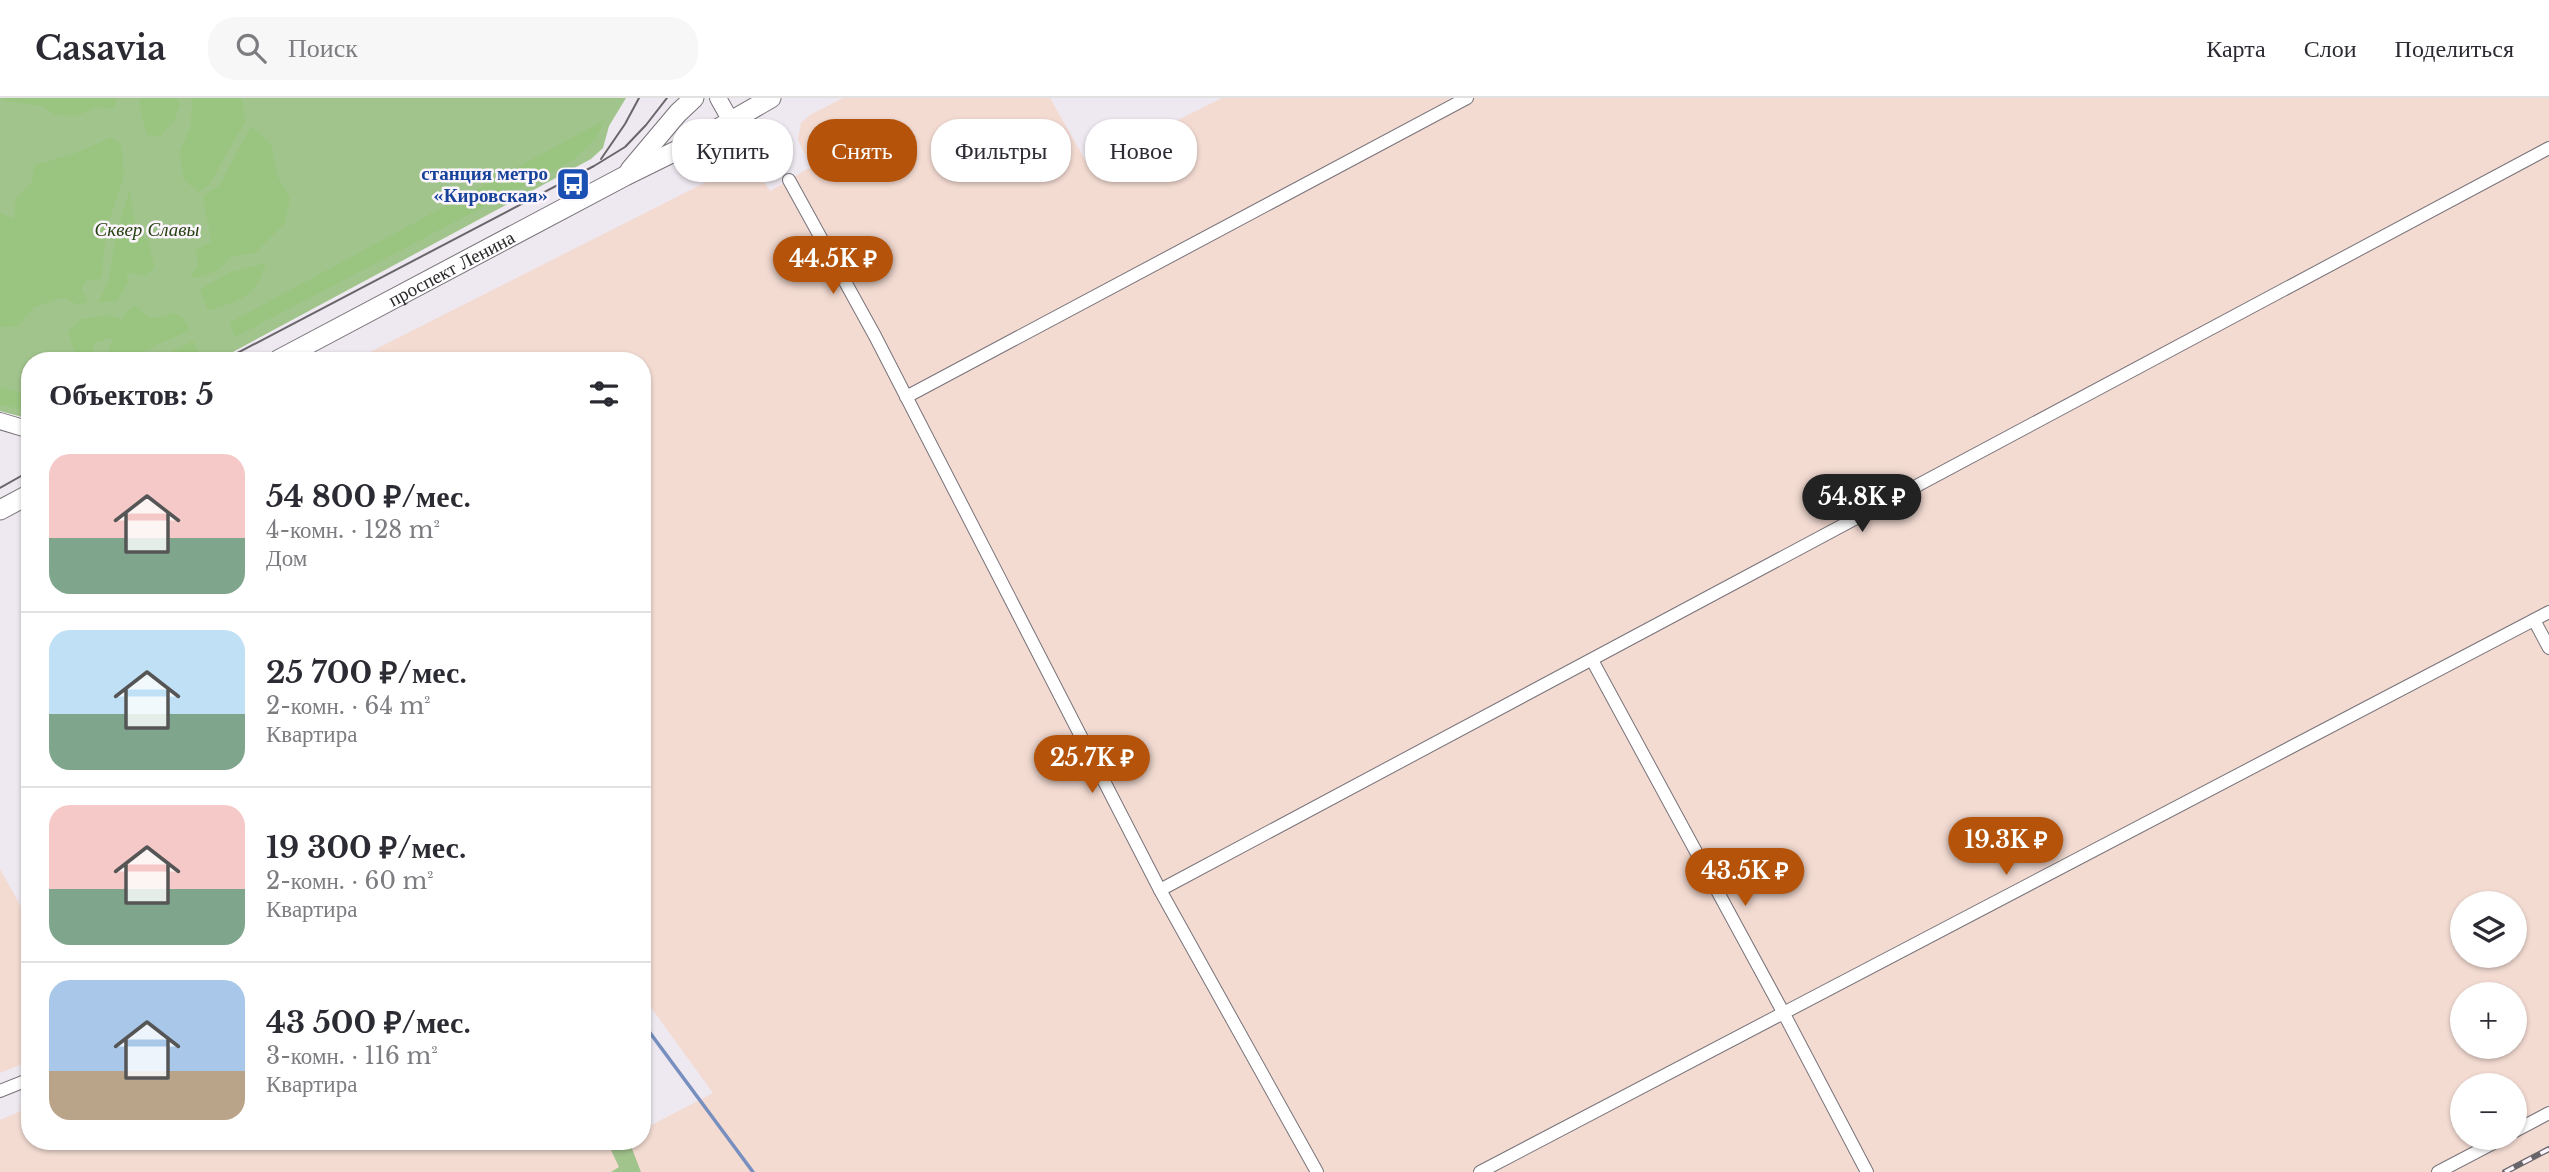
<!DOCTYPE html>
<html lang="ru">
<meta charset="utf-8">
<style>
body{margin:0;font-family:"Libre Baskerville",serif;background:#f7f7f7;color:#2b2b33;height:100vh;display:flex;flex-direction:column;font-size:26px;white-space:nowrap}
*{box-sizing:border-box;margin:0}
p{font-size:23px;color:#7c7c81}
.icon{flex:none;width:38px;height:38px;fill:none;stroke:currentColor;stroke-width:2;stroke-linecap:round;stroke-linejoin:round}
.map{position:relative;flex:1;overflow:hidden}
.side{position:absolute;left:21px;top:254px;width:630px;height:798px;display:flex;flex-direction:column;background:#fff;border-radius:28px;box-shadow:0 2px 5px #0004}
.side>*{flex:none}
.top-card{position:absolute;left:672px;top:21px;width:665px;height:63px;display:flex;gap:14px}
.fabs{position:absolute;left:2450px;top:793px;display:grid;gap:14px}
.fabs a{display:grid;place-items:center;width:77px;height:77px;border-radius:50%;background:#fff;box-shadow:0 2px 5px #0004;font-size:35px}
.price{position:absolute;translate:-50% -60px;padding:0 16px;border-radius:24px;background:#b45309;color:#fff;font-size:23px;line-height:46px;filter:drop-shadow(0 2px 4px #0008)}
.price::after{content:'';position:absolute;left:50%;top:42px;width:21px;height:16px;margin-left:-10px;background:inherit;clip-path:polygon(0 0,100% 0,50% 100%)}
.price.current{background:#222;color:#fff}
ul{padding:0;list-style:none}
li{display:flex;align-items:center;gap:21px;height:175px;padding:0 28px}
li+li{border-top:2px solid #e1e1e2}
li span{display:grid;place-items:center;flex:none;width:196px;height:140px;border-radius:21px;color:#555}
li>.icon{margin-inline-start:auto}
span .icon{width:84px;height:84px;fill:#fffc;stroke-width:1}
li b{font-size:30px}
h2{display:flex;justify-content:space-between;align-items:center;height:84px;padding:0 28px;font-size:30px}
.chip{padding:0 24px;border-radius:28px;background:#fff;box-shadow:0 2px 5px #0004;font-size:24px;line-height:63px}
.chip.current{background:#b45309;color:#fff}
header{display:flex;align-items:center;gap:42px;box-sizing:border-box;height:98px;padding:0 35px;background:#fff;border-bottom:2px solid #e1e1e2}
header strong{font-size:33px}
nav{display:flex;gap:38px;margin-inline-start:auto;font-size:24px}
.search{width:490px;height:63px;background:#f7f7f7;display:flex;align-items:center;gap:18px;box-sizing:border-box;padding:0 24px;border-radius:28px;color:#7c7c81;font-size:26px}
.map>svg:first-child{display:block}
.industrial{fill:#f3dbd2;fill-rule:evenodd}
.green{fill:#a1c48c}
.forest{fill:#9ac580}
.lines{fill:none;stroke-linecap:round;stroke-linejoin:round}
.stream{stroke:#778fbf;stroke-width:3.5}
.street-casing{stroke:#787279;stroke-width:14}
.secondary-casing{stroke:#787279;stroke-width:18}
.primary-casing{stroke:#787279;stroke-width:21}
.street{stroke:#fff;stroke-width:12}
.secondary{stroke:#fff;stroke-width:16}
.primary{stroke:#fff;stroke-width:19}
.tram{stroke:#69666b;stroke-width:2}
.rail-casing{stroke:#69666b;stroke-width:6}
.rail{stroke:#fcf5fd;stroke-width:3.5;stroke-dasharray:10;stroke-linecap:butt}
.labels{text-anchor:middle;stroke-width:5;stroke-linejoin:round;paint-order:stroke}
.transit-label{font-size:19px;font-weight:bold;fill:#164399;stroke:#fcf5fd;text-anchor:end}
.park-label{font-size:19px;font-style:italic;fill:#264212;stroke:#fcf5fd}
.street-label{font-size:19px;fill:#2a282b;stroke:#fcf5fd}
</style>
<header>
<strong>Casavia</strong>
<div class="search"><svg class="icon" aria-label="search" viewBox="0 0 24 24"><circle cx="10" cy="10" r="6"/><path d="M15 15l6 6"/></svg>Поиск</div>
<nav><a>Карта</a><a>Слои</a><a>Поделиться</a></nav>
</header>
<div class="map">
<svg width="2549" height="1074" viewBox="0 0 2549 1074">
<rect width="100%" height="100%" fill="#eee8f0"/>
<g class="industrial">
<path d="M843,0H1050L1088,67L1222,0H2549V1074H0V1022L21,1013L20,1008L30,1004V1043H607L610,1049L622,1043H642V1032L713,995L642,897V262H354L744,65L751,63L770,93L811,69L798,42L801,25L810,17ZM2462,805H2515V858H2462ZM2462,896H2515V948H2462ZM2462,987H2515V1040H2462Z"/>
<path d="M0,771L30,825V857L21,862L30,879V963L0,975Z"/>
</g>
<g class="green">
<path d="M0,0H626L609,28L603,50L591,61L218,262H30V321L0,313Z"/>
<path d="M622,1043H629L641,1074H611L619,1069L610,1050Z"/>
</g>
<g class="forest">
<path d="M9,0H117L114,11L96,9L76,18L55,17L43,8L0,2Z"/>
<path d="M140,0H177L180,6L174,23L160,38L147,37L139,6Z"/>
<path d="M192,0H242L245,23L209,87L198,94L183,81L180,55L191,26Z"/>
<path d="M605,22L596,40L573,62L235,239L229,225Z"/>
<path d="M251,28L272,48L277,77L290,100L285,125L255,155L232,158L217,173L193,181L191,175L198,169L196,152L211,144L203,98L219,88Z"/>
<path d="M111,39L121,47L124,77L107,128L101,181L88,182L81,190L88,204L78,207L63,199L34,209L18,228L0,229V115L14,121L16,100L32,85L34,68L79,54Z"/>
<path d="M130,91C132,109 132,131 148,143L155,170L145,178L127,175L128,184L117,203L98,205L108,185L115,140Z"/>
<path d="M266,165C257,199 237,203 208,213L200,191L231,174Z"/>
<path d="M135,207C151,224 153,222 174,215L183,220L190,232L124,262H111L109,250L114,239L94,245L93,262H77L68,234L81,221L108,217L122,222L125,215Z"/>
<path d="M193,243L203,262H154Z"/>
<path d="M0,289L30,297V314L0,306Z"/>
</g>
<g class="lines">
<path class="stream" d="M642,924L753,1074"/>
<g class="street-casing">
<g id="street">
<path d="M789,82L875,238L1160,792L1317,1074"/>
<path d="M906,299L1467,0"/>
<path d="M2534,522L2549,550"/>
<path d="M1592,562L1783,914L1867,1074"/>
<path d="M1160,792L2549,50"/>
<path d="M0,993L30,981"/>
<path d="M2515,1033L2549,1015"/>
<path d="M1480,1074L2549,514"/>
<path d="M2438,1074L2503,1040"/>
</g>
</g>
<g class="secondary-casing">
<g id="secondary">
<path d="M718,0L731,23"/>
<path d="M0,323L30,332"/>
</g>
</g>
<g class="primary-casing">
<g id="primary">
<path d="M630,72L678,15L694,0"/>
<path id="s1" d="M278,262L625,78L698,42L771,0"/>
<path d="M0,412L30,396"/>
</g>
</g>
<use href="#street" class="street"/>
<use href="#secondary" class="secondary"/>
<use href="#primary" class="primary"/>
<g class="tram">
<path d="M601,61L625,26L639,0"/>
<path d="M224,262L594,68L625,49L646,27L667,0"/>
<path d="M0,390L30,373"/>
</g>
<g class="rail-casing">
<path id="rail" d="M2505,1074L2549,1051"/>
</g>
<use href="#rail" class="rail"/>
</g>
<defs>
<g id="bus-square" transform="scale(1.75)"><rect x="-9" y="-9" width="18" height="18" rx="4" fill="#1a4fb4" stroke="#fcf5fd"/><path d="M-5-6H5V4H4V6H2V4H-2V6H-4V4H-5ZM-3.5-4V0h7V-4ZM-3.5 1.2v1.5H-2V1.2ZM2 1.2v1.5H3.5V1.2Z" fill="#fff"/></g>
</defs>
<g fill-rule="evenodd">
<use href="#bus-square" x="573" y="86"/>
</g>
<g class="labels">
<g class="transit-label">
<text x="548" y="82">станция метро<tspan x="548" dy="22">«Кировская»</tspan></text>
</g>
<g class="park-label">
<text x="147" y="138">Сквер Славы</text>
</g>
<g class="street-label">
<text dy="7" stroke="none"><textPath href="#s1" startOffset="196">проспект Ленина</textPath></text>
</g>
</g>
</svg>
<div class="fabs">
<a><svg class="icon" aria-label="layers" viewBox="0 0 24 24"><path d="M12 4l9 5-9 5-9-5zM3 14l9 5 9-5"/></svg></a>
<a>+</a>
<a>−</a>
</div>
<b class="price" style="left:833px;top:198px">44.5K ₽</b>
<b class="price current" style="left:1862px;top:436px">54.8K ₽</b>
<b class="price" style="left:1092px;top:697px">25.7K ₽</b>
<b class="price" style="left:2006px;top:779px">19.3K ₽</b>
<b class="price" style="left:1745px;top:810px">43.5K ₽</b>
<div class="top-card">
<a class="chip">Купить</a>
<a class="chip current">Снять</a>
<a class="chip">Фильтры</a>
<a class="chip">Новое</a>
</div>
<section class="side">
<h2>Объектов: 5<svg class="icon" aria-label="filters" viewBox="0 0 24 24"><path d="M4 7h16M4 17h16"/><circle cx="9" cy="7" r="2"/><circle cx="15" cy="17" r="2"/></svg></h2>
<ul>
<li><span style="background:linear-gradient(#f6c9c9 60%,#7fa58c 0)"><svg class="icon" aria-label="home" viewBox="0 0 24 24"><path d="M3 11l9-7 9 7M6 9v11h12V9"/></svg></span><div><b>54 800 ₽/мес.</b><p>4-комн. · 128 m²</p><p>Дом</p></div></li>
<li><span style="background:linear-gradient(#bfe0f5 60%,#7fa58c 0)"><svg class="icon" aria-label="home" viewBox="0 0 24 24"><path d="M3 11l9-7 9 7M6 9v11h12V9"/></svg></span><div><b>25 700 ₽/мес.</b><p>2-комн. · 64 m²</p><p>Квартира</p></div></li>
<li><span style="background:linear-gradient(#f6c9c9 60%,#7fa58c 0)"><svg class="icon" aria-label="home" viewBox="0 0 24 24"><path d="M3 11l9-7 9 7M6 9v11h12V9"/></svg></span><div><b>19 300 ₽/мес.</b><p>2-комн. · 60 m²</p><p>Квартира</p></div></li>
<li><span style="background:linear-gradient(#a9c7e8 65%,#b9a48a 0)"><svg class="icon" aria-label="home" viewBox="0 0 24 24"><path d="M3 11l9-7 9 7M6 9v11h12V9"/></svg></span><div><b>43 500 ₽/мес.</b><p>3-комн. · 116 m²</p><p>Квартира</p></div></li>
</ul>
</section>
</div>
